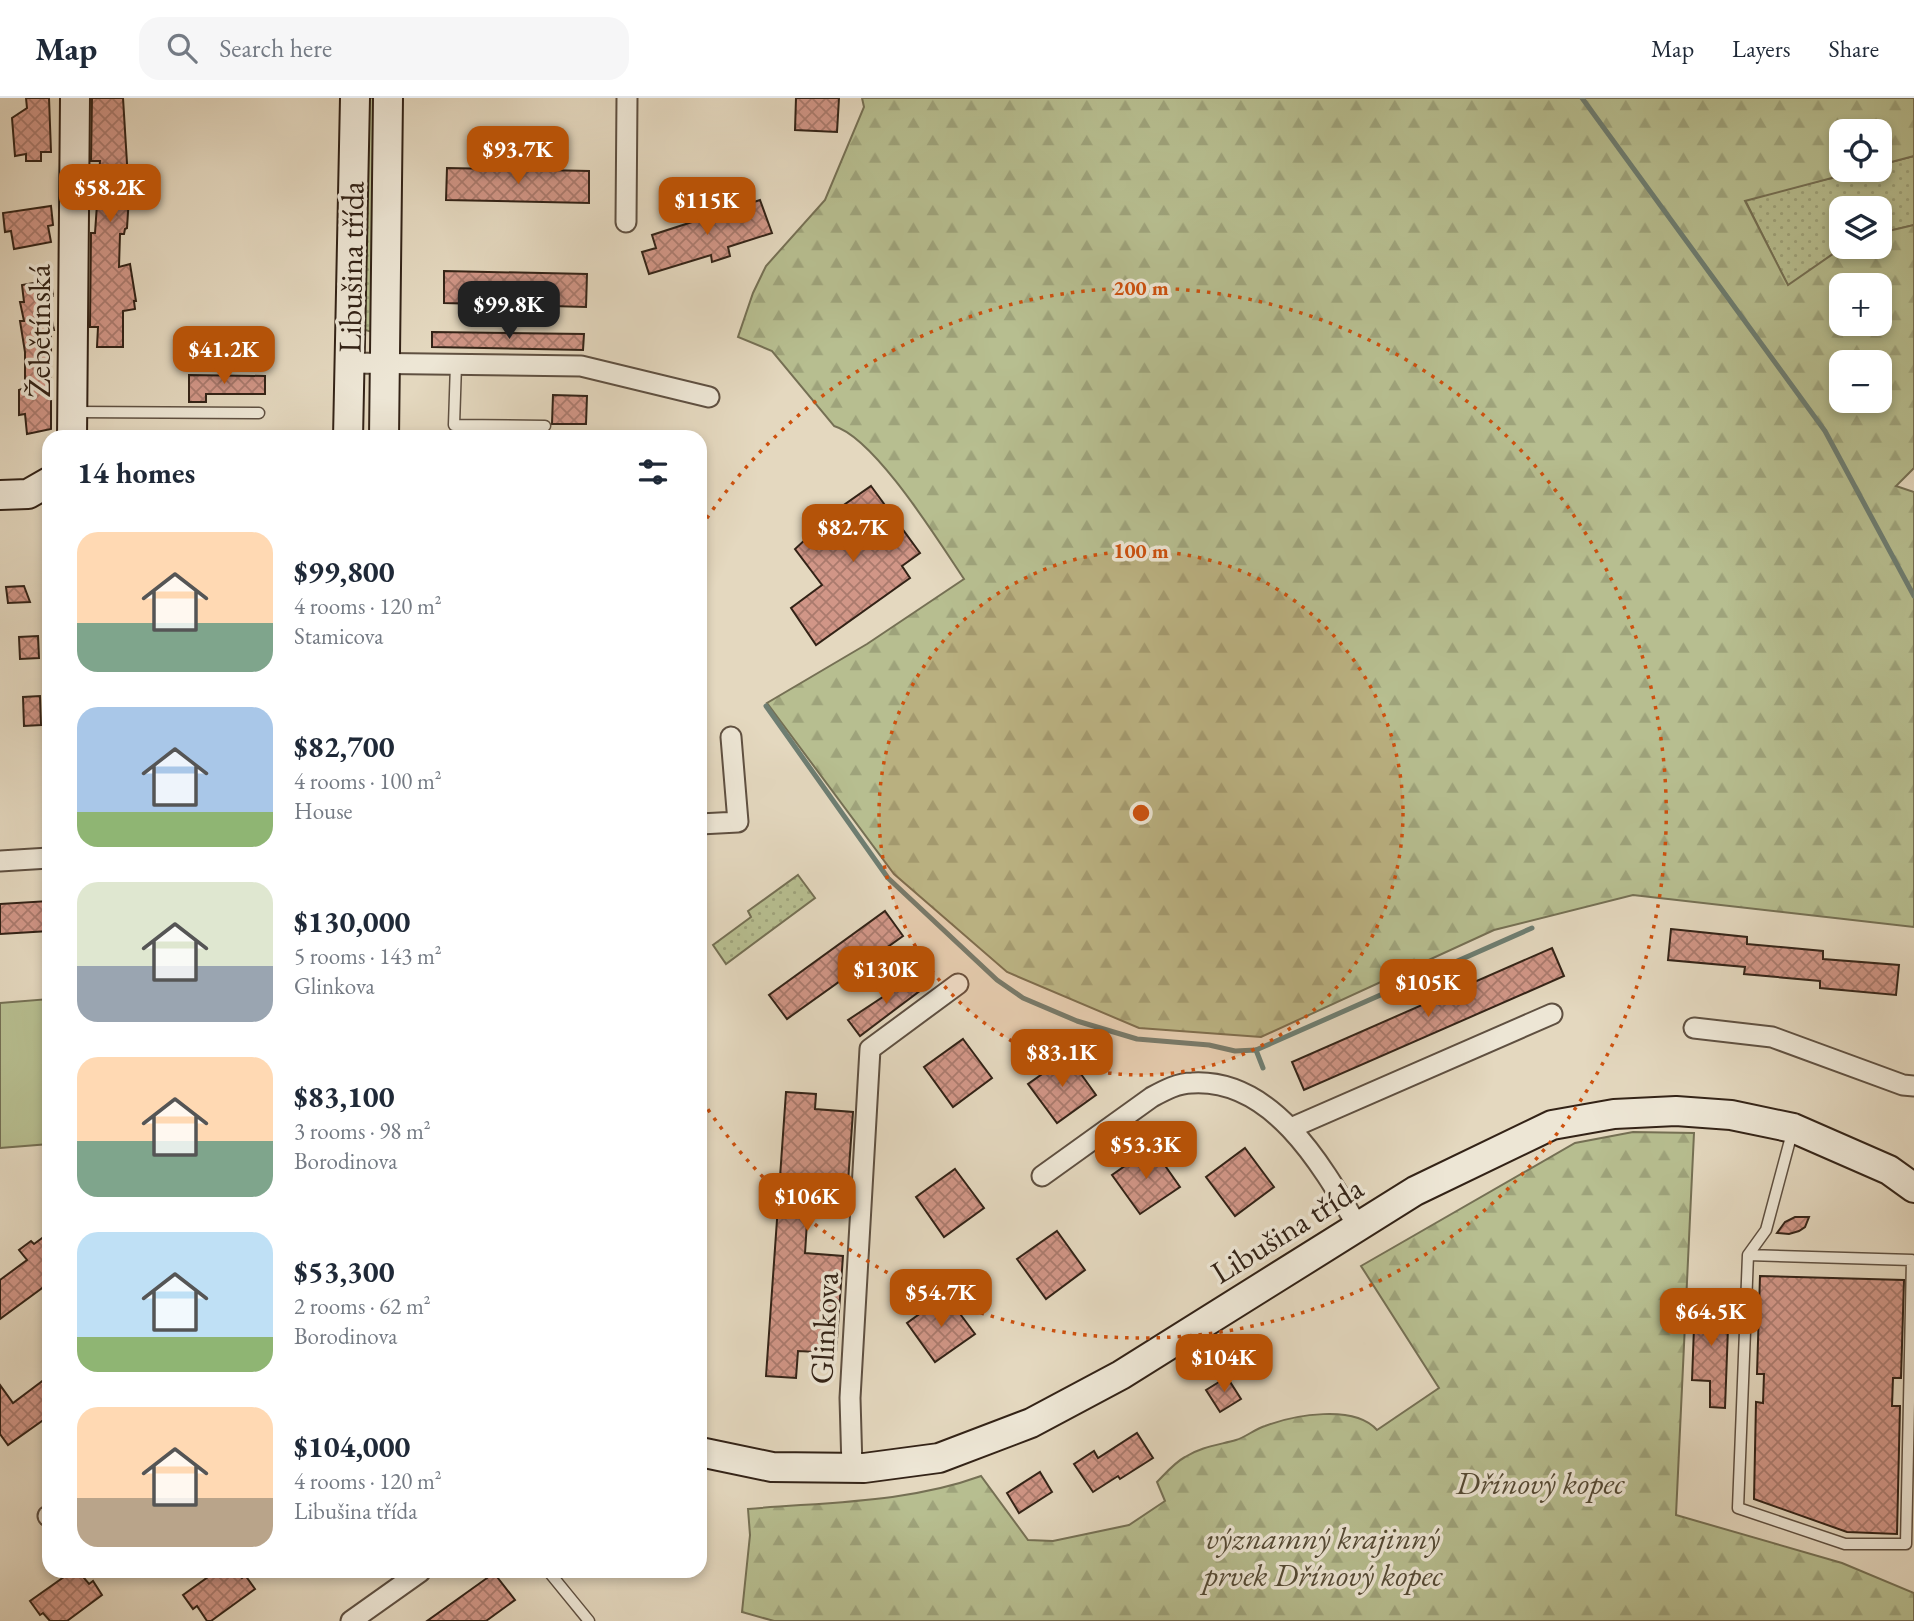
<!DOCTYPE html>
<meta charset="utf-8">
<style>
body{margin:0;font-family:"EB Garamond",serif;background:#f6f6f7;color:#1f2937;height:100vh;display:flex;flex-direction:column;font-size:26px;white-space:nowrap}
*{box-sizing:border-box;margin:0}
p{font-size:23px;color:#747a83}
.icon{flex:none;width:38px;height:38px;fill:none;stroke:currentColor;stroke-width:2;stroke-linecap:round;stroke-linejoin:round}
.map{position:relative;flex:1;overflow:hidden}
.sheet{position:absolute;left:42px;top:332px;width:665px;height:1148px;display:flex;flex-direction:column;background:#fff;border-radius:21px;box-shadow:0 4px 10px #0003}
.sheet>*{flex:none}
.fabs{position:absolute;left:1829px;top:21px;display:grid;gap:14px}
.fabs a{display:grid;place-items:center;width:63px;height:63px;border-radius:14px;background:#fff;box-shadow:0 4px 10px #0003;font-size:35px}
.price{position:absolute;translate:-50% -60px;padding:0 16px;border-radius:14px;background:#b45309;color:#fff;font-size:23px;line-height:46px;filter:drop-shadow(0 2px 4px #0008)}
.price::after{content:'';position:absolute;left:50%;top:42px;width:21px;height:16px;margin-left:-10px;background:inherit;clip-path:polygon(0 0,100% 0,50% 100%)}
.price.current{background:#222;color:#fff}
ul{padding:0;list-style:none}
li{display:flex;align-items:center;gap:21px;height:175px;padding:0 35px}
li span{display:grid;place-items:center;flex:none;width:196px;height:140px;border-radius:21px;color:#555}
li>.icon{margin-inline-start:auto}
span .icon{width:84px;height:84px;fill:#fffc;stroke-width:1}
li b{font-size:30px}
h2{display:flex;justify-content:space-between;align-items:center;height:84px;padding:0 35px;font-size:30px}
header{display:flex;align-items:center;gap:42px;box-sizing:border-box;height:98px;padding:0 35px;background:#fff;border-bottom:2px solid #e0e1e3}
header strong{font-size:33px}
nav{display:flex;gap:38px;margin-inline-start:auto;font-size:24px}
.search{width:490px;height:63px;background:#f6f6f7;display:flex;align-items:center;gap:18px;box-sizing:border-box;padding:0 24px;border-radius:21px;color:#747a83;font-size:26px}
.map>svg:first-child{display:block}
.grass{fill:url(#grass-dots);stroke:#757054;stroke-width:2}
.forest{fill:url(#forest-firs);stroke:#757054;stroke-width:2;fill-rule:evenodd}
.pitch{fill:#b7be90;stroke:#757054;stroke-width:2}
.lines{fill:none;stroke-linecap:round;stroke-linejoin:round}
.stream{stroke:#6e7e72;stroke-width:5}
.building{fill:url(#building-cross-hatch);stroke:#332317;stroke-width:2}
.lane-casing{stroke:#5f5041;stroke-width:13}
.street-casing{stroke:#5f5041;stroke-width:23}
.secondary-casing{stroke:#332317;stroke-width:32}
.lane{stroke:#ede6d5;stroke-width:10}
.street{stroke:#ede6d5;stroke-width:19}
.secondary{stroke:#ede6d5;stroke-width:28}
.ring{fill:none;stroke:#cd510e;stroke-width:3.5;stroke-dasharray:3.5 7}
.labels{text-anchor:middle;stroke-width:7;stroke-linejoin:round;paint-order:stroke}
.street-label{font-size:32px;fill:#332317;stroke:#ede6d5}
.park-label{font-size:32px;font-style:italic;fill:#544a35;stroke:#ede6d5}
.centre{fill:#cd510e;stroke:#ede6d5;stroke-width:3.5}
.ring-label{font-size:21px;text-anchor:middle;font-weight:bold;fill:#cd510e;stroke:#ede6d5;stroke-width:7;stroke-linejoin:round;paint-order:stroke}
</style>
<header>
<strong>Map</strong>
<div class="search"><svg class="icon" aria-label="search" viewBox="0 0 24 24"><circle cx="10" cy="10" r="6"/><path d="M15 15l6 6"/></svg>Search here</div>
<nav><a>Map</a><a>Layers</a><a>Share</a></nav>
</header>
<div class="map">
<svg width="1914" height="1523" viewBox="0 0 1914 1523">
<defs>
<pattern id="grass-dots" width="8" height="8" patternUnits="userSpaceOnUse" patternTransform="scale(1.75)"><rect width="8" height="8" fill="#b7be90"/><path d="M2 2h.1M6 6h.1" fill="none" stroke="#9ea37b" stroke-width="1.8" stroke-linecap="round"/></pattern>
<pattern id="forest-firs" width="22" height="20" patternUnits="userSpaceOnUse" patternTransform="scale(1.75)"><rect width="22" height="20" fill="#b7be90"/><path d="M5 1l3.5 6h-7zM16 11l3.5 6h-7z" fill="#9ea37b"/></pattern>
<pattern id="building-cross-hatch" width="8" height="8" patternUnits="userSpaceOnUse" patternTransform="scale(1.75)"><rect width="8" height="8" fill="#d19687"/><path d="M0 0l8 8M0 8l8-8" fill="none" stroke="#aa7a6d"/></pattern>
</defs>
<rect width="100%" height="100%" fill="#e4d8bf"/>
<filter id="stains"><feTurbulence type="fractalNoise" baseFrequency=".00286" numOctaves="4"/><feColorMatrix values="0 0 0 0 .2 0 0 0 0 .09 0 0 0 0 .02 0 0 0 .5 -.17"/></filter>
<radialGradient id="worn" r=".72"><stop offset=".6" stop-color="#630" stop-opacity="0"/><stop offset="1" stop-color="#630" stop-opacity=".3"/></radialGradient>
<g class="grass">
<path d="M364,0H380L372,234L362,231Z"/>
<path d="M1914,58V127L1880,135V110H1841V149H1843L1788,188L1745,102L1862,72H1880V67Z"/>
<path d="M798,777L815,800L726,866L713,847L751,819L748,813Z"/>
</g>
<g class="forest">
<path d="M862,0H1914V58L1880,67V33H1841V72H1862L1745,103L1788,187L1843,149H1880V135L1914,127V370L1896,388L1914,394V829L1633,797L1494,832L1261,939L1139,930L1007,874L894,776L767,605L867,546L964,481C939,444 875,340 834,328L772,253L738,239L753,195L766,168L825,102L864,9ZM1841,187H1880V226H1841ZM1841,264H1880V303H1841Z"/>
<path d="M1633,1034L1694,1035L1676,1417L1842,1465L1914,1495V1523H774L742,1514L750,1437L748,1411C826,1404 907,1405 981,1378L1028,1442L1053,1443L1129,1427L1165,1403L1157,1384C1165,1376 1174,1365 1185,1359C1201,1349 1218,1347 1236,1342C1246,1339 1255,1331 1265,1328C1294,1317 1354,1306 1377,1332L1439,1290L1361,1168L1575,1045Z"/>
</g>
<path class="pitch" d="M49,901V1046L0,1050V905Z"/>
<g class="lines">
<g class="stream">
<path d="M1582,0L1825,333L1914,498"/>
<path d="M766,608L888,780L997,882L1023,900L1077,923L1137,941L1209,947L1235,953L1256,952L1263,970"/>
<path d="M1256,952L1532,830"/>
</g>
</g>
<g class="building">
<path d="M26,0H49L51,54H41V63H26V56L15,58L12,20L27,10Z"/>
<path d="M92,0H123L129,98L127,130L125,131L124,136H120L119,169L130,166L136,203H134L135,211L123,213V249H97L98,229H90L91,135H95L100,63H91Z"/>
<path d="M796,0H839L837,34L795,32Z"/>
<path d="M447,70L589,73V105L446,102Z"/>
<path d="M760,102L772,135L728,149L730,158L712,164L711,157L649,176L642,154L656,150L652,137Z"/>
<path d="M51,108L53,127L48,128L51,144L14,151L11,133L5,134L3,115Z"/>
<path d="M444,173L587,176L586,209L444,205Z"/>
<path d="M51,182L53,198L50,199L51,208L49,209L54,232H51V331L27,336L25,316L19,317V292L25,290V254L20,223H24L20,204H24L22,187Z"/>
<path d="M432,234L584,236L583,252L432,249Z"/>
<path d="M189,277L265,278V296H206V304H189Z"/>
<path d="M553,297L587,298L586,326H552Z"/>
<path d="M871,388L920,455L902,468L910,480L816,547L791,510L822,487L795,451L807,440L823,437L818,425Z"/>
<path d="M24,488L30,504L8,505L6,489Z"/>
<path d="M38,538L39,560L20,561L19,539Z"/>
<path d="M40,598L41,627L24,628L23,599Z"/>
<path d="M49,803V833L0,836V806Z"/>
<path d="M885,813L903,838L787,921L769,897Z"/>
<path d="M1671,831L1747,839V846L1823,853V861L1899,867L1896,897L1820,890V883L1744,876L1745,869L1668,862Z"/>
<path d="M1552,850L1564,878L1304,992L1292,964Z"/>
<path d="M916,877L925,889L860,938L848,922Z"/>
<path d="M963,941L992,980L953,1009L924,969Z"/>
<path d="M1068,958L1096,997L1057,1025L1028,986Z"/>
<path d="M786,994L816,996L815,1011L853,1014L846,1112L808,1109L805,1155L843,1158L836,1255L798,1253L796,1280L766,1278Z"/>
<path d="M1152,1049L1180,1089L1140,1116L1112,1077Z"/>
<path d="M1245,1050L1274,1089L1235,1118L1206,1079Z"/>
<path d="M955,1071L984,1110L944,1139L916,1099Z"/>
<path d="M1795,1119H1809L1805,1129L1799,1133L1789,1136L1777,1135L1785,1124Z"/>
<path d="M1057,1133L1085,1172L1046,1201L1017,1161Z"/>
<path d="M49,1135V1185L0,1221V1182L27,1162L19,1152L31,1143L34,1146Z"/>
<path d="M1760,1178L1904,1182L1901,1280H1893L1892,1308H1900L1897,1436L1847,1434L1754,1401L1756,1304L1763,1305L1764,1276H1757Z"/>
<path d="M946,1197L975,1236L935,1264L907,1225Z"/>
<path d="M1695,1203H1729L1725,1310L1710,1309V1283L1692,1282Z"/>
<path d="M49,1278V1318L8,1347L0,1336V1287L13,1305Z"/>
<path d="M1227,1279L1241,1301L1220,1314L1206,1292Z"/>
<path d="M1137,1335L1153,1360L1120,1381L1118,1378L1093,1394L1074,1366L1094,1353L1098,1360Z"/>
<path d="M1040,1374L1052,1394L1019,1415L1007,1395Z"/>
<path d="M71,1474H79L89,1486L93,1483L102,1497L67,1523H50L43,1515L40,1517L30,1503Z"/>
<path d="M215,1474H237L242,1480L245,1477L255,1491L211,1523H207L197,1508L193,1511L183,1497Z"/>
<path d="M494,1475L515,1502L486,1523H427Z"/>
</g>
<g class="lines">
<g class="lane-casing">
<g id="lane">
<path d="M456,266L454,327L545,328"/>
<path d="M74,314L259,315"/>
<path d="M1748,1157L1912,1162L1906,1446H1845L1738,1410L1748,1157L1766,1132L1793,1031"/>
<path d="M549,1474L589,1523"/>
</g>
</g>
<g class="street-casing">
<g id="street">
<path d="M626,124L627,0"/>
<path d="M349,265L581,268L709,299"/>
<path d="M700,726L738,724L731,639"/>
<path d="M0,763L49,760"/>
<path d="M1694,930L1772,939L1903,987L1914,988"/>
<path d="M1291,1030L1552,916"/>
<path d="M1042,1078L1152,999C1165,992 1178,985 1192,985C1273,980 1323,1069 1358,1129"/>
<path d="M852,1370L850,1300L870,951L958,886"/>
<path d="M48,1418H49"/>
<path d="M351,1523L420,1474"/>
</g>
</g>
<g class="secondary-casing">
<g id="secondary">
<path d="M72,340L75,0"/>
<path d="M348,340L355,0"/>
<path d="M384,340L388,0"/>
<path d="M0,397L28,396L49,384"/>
<path d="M700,1354L772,1369L864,1370L939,1360L1031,1325L1121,1277L1415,1093L1552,1027L1614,1016L1676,1013L1731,1017L1793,1030L1889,1072L1914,1090"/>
</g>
</g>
<use href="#lane" class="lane"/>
<use href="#street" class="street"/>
<use href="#secondary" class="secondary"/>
</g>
<circle cx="1141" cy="715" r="262" fill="#cd510e" fill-opacity=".12"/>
<g class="ring">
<circle cx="1141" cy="715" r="262"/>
<path d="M701 429A525 525 0 1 1 701 1001"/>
</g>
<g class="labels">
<g class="street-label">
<text transform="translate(351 169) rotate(-89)" y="11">Libušina třída</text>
<text transform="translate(39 233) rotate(-90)" y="11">Žebětínská</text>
<text transform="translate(1287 1132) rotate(-32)" y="11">Libušina třída</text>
<text transform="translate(824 1230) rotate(-87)" y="11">Glinkova</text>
</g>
<g class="park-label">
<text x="1540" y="1396">Dřínový kopec</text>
<text x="1323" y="1451">významný krajinný<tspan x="1323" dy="37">prvek Dřínový kopec</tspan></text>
</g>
</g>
<circle cx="1141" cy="715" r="10" class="centre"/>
<g class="ring-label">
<text x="1141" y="197">200 m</text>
<text x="1141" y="460">100 m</text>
</g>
<rect width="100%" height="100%" filter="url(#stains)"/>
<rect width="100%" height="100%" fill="url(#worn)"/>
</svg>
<div class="fabs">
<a><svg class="icon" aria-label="locate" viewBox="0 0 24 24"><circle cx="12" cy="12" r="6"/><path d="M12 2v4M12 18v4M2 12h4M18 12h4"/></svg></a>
<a><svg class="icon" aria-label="layers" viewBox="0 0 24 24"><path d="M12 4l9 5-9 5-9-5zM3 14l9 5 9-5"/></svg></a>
<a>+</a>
<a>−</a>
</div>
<b class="price" style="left:518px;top:88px">$93.7K</b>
<b class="price" style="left:110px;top:126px">$58.2K</b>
<b class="price" style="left:707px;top:139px">$115K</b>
<b class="price current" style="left:509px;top:243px">$99.8K</b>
<b class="price" style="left:224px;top:288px">$41.2K</b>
<b class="price" style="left:853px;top:466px">$82.7K</b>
<b class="price" style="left:886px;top:908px">$130K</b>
<b class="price" style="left:1428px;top:921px">$105K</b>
<b class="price" style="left:1062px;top:991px">$83.1K</b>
<b class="price" style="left:1146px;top:1083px">$53.3K</b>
<b class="price" style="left:807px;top:1135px">$106K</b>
<b class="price" style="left:941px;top:1231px">$54.7K</b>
<b class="price" style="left:1711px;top:1250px">$64.5K</b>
<b class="price" style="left:1224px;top:1296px">$104K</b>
<section class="sheet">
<h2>14 homes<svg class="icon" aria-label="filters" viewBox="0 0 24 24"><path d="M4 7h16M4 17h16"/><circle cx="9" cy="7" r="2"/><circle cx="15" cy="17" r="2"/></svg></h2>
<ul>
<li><span style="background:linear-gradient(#ffd9b3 65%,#7fa58c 0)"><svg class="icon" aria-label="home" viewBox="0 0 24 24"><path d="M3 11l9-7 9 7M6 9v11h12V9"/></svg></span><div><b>$99,800</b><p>4 rooms · 120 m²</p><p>Stamicova</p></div></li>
<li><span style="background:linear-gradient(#a9c7e8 75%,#8fb573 0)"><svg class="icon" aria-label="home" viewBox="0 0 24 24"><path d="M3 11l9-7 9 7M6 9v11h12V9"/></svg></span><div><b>$82,700</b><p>4 rooms · 100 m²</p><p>House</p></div></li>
<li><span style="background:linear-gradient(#dfe7d0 60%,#9aa5b1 0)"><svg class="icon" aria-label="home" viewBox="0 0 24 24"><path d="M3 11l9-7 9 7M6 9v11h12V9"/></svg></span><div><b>$130,000</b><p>5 rooms · 143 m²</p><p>Glinkova</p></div></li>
<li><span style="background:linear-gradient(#ffd9b3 60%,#7fa58c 0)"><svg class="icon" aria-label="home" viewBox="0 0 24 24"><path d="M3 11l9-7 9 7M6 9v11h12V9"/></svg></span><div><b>$83,100</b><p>3 rooms · 98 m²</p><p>Borodinova</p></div></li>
<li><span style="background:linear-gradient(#bfe0f5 75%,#8fb573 0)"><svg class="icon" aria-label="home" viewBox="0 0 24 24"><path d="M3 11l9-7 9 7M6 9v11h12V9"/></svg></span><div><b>$53,300</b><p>2 rooms · 62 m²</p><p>Borodinova</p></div></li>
<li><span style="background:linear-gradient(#ffd9b3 65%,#b9a48a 0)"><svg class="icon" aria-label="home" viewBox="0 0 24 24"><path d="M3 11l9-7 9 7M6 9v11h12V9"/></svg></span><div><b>$104,000</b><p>4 rooms · 120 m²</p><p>Libušina třída</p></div></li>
</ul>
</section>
</div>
